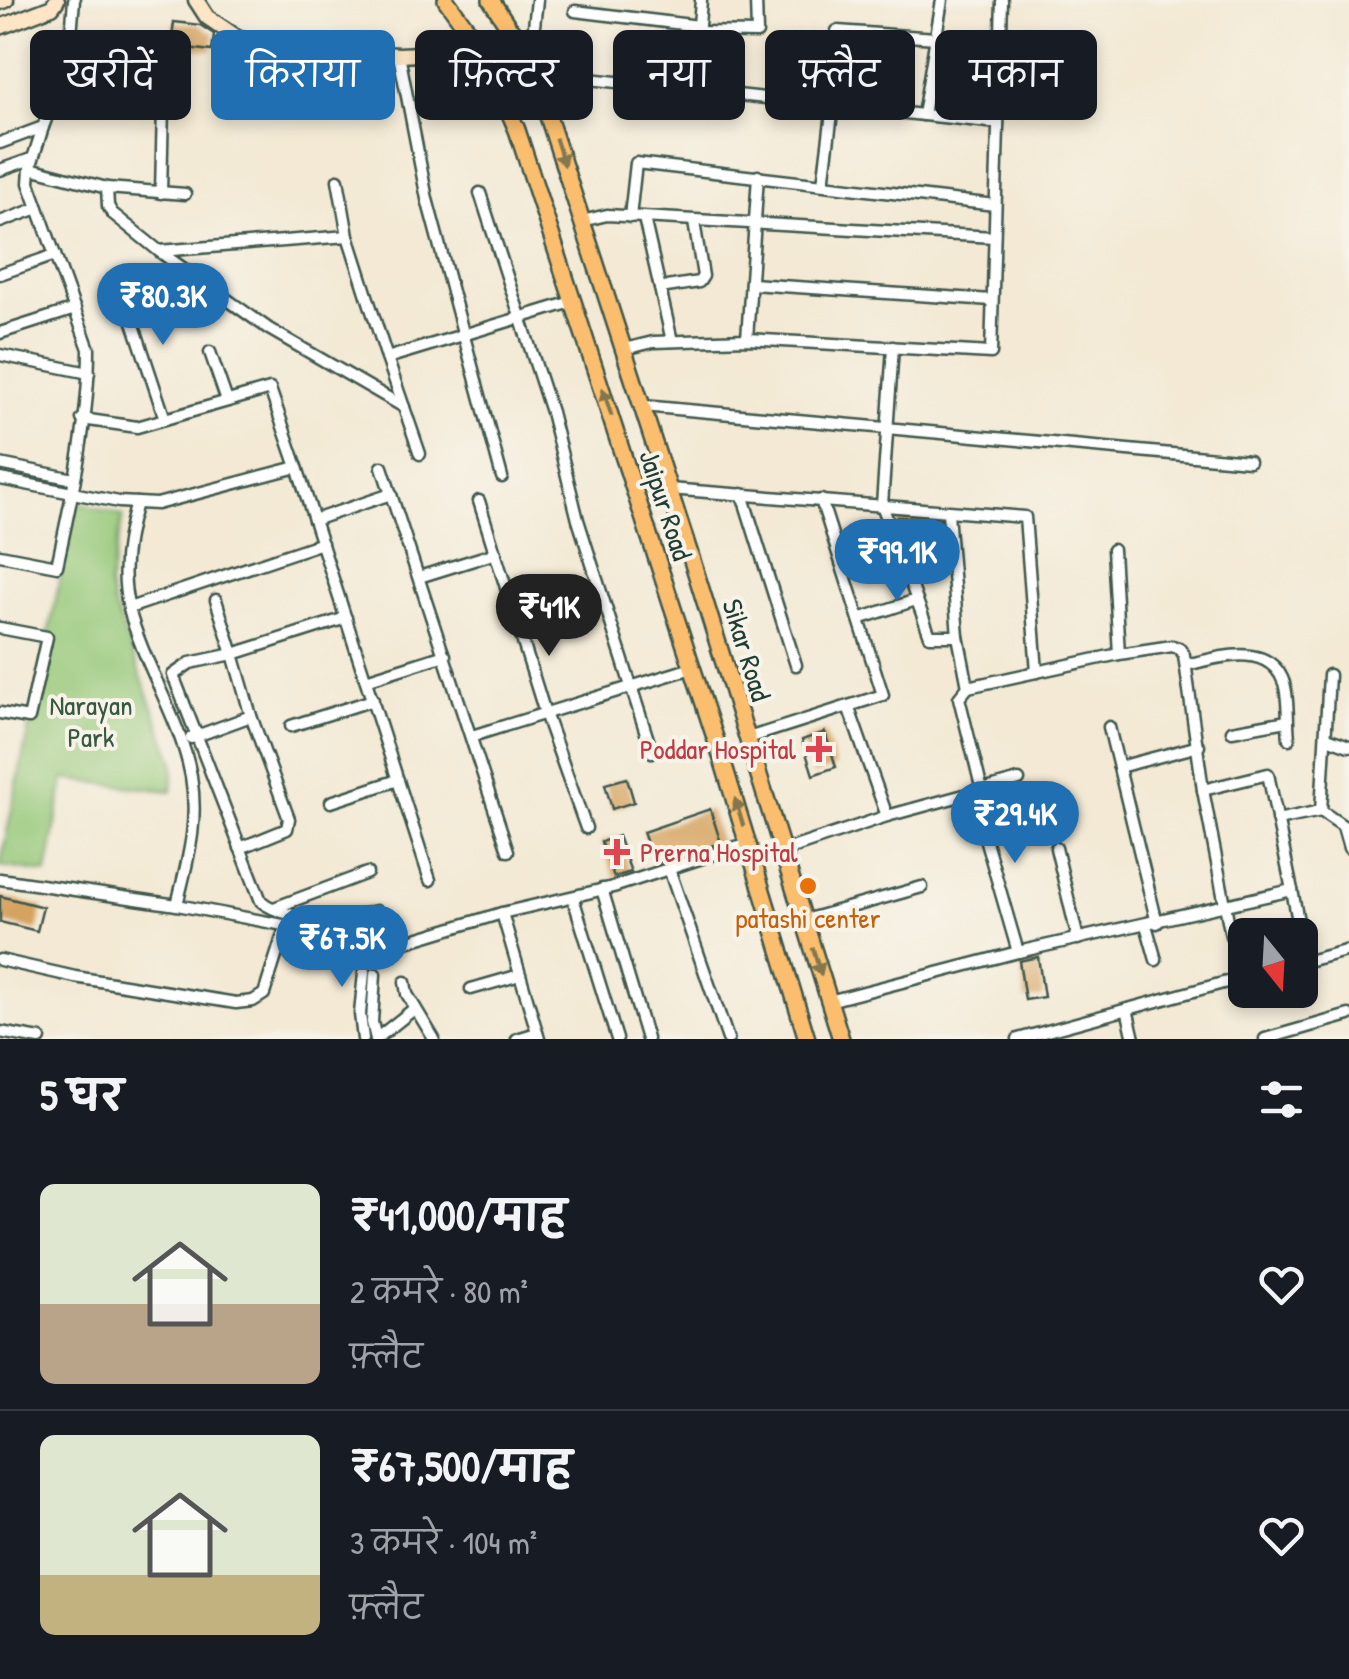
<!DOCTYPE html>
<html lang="hi">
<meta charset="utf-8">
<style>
body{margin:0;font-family:"Patrick Hand","Playpen Sans Deva",sans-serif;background:#242831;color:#f1f3f6;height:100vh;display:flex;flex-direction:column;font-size:38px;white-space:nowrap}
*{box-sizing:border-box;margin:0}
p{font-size:32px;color:#9ea1a6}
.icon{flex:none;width:55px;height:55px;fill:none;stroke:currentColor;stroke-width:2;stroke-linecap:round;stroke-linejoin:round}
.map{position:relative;height:1039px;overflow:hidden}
.details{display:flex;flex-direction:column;background:#171b24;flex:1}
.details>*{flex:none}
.banner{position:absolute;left:30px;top:30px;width:1290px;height:90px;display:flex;gap:20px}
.needle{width:65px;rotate:162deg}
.fabs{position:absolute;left:1228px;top:918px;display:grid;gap:20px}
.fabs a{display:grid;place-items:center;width:90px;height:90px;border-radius:15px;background:#171b24;box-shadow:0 5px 15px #0003;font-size:50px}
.price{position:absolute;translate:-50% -85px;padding:0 22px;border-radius:35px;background:#1f6fb2;color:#fff;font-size:32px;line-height:65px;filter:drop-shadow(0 2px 5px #0008)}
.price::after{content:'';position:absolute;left:50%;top:60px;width:30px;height:22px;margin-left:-15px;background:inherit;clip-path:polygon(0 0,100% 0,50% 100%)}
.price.current{background:#222;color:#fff}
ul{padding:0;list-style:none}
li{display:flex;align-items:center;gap:30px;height:250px;padding:0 40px}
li+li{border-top:2px solid #363941}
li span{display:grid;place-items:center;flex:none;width:280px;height:200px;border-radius:15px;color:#555}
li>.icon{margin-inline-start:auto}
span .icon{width:120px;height:120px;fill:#fffc;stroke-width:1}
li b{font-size:42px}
h2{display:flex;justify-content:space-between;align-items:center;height:120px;padding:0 40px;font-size:42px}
.pill{padding:0 35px;border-radius:15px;background:#171b24;box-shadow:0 5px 15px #0003;font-size:35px;line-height:90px}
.pill.current{background:#1f6fb2;color:#fff}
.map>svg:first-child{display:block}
.green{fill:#95c878;stroke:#5a8256;stroke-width:2.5}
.building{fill:#d5a35f}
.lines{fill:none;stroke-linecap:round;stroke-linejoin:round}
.street-casing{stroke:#3f574c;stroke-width:15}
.secondary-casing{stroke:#3f574c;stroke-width:19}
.primary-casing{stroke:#3f574c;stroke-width:20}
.street{stroke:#fff;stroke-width:10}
.secondary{stroke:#fde5c5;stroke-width:14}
.primary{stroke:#fbbe6e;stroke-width:15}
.oneway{fill:#82774e}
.health-dot{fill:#e0444e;stroke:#f7f3e8;stroke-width:4}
.food-dot{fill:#e8710a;stroke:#f7f3e8;stroke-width:4}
.labels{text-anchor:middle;stroke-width:8;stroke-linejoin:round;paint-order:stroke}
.street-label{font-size:28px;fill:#1f3d34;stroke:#f7f3e8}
.park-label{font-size:28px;fill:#375942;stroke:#f7f3e8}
.health-label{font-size:28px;fill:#be3a42;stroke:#f7f3e8;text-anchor:end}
.food-label{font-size:28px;fill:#c56008;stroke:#f7f3e8}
</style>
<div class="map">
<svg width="1349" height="1039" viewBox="0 0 1349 1039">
<rect width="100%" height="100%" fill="#f7f3e8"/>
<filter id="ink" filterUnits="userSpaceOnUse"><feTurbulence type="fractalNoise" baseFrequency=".01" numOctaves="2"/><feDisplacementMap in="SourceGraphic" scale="20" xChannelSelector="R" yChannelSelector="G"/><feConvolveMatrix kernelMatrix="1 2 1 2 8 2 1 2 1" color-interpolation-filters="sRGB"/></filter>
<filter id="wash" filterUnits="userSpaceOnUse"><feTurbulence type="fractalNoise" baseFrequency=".0048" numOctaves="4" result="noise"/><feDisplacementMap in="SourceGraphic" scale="40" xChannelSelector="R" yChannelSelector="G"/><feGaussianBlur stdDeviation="2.25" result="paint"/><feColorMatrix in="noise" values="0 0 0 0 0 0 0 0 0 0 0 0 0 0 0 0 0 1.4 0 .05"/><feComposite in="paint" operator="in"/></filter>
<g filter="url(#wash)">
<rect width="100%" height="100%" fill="#f3e9d4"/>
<path class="green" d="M76,502L123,516L109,585L113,604L174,762L172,791L64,779L47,873L0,866Z"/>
<g id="blocks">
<g class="building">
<path d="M174,22L200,25L214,34L212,51L171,46Z"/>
<path d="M538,44L572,48L569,68L541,65L536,54Z"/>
<path d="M897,517L940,519L943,554L914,560Z"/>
<path d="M825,732L836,767L813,775L802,740Z"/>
<path d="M627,778L634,802L612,809L605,784Z"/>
<path d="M710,809L721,843L654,864L643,832Z"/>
<path d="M618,836L631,872L614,877L601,842Z"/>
<path d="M0,896L43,907L37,931L0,922Z"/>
<path d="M1038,957L1044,997L1025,1000L1019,961Z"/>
</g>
</g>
</g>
<g filter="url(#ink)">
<use href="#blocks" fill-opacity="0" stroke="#3f574c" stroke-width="2.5"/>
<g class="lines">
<g class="street-casing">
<g id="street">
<path d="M575,11L699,26"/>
<path d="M699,32L757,33L756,0"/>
<path d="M522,48L533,35L537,0"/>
<path d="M399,55L427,199L502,477"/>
<path d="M533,73L998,123"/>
<path d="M694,90L701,0"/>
<path d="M923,115L942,0"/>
<path d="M43,127L30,168L107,188L108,206L112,213L159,251L348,236"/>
<path d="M0,143L43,127L69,58L74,0"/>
<path d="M0,170L31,159"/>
<path d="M338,180L348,236L387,358L575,301"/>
<path d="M823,184L833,105L837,31L936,38"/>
<path d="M107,188L185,194"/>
<path d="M161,193L164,63"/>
<path d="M480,193L551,412L578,520L652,752"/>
<path d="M630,217L636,163L995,205"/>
<path d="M644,218L672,341"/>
<path d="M582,221L607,215L994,237"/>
<path d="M0,222L38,208"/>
<path d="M160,252L269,329L404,407"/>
<path d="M0,274L55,255"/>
<path d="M751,284L992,300"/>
<path d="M660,288L699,282L703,276L694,222"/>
<path d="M122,289L165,419"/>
<path d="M0,333L75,309"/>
<path d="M747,339L758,176"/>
<path d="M893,347L882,505L930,636H958"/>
<path d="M625,349L653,342L747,339L991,353L1002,0"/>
<path d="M210,352L227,401"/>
<path d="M0,355L89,373"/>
<path d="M387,358L420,454"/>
<path d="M643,406L1249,461"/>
<path d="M82,419L137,427L270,389L297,467"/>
<path d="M0,464L74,479"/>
<path d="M382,467L508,851"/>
<path d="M0,479L119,502L157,504L297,467L430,880"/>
<path d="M669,489L1025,517L1037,672"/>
<path d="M742,494L796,665"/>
<path d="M479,501L545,713L586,828"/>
<path d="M136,503C126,536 120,575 129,609C144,666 180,718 191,776C199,824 188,858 177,905"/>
<path d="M948,513L958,636L968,687"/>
<path d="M314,520L391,494"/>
<path d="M0,555L57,566C72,496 89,421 89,349L29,183L30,168"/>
<path d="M419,577L496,553"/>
<path d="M216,600L233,654L190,663L173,675L261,901C274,913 310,920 329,920C344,921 361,914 376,911"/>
<path d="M129,608L322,543"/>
<path d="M859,619L916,600"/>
<path d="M0,628L47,637L29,718L0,713"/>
<path d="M1119,654L1172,646L1179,648L1184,655L1203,790L1231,936"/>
<path d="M1186,665C1217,658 1269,640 1284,683C1289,699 1287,721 1289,739"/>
<path d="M366,680L445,655"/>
<path d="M848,706L887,816"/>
<path d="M251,716L233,654L346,618"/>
<path d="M291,726L373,700"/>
<path d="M1109,727L1157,923"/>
<path d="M1232,731L1287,721"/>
<path d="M472,736L692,668"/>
<path d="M191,738L251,716L289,819L287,829L240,848"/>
<path d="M748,738L883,695L821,500"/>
<path d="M1327,738L1349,746"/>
<path d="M1119,767L1199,746"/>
<path d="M982,790L959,698L968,687L1119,654L1113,550"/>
<path d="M972,793L1018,952"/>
<path d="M331,802L398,780"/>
<path d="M1321,811L1329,675"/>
<path d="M1277,820L1321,811L1349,830"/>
<path d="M1343,827L1349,848"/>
<path d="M1056,848L1078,939"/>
<path d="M783,851L887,816L1019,780"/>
<path d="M669,869L728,1039"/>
<path d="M0,879L177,905L379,943H403L502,913L613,887L748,843"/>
<path d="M602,889L647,1039"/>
<path d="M1292,890L1298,921"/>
<path d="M573,898L617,1039"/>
<path d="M274,908L367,873"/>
<path d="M502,913L539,1039"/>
<path d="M805,920L922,887"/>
<path d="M1146,925L1156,960"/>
<path d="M0,960L75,977L236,1003L253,1001L264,994L286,925"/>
<path d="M1300,963L1349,950"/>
<path d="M375,974L372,1022L376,1039"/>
<path d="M405,982L407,994L434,1039"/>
<path d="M471,989L520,975"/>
<path d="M829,1001L1018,952L1292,890L1268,774L1203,790"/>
<path d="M1127,1009L1134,1039"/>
<path d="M0,1032L40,1039"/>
<path d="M363,1039L360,1014L367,941"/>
<path d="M376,1039L414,1009"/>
<path d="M517,1039L537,1033"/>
<path d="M1018,1039L1245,977"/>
<path d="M1265,1039L1349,1015"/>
</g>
</g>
<g class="secondary-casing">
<g id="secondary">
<path d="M196,0L207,17L238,38L303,50L399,55L483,51L512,30"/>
<path d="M0,2L6,0"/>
<path d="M0,27L52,7L57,0"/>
</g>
</g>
<g class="primary-casing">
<g id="primary">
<path d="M446,0L483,51L517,130L722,759L807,1039"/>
<path d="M491,0L522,48L543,101L696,573L841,1039"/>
</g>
</g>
<use href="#street" class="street"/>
<use href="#secondary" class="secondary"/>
<use href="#primary" class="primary"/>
</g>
<defs><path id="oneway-solid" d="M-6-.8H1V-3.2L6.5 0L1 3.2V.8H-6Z" transform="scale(2.5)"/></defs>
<g class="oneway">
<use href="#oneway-solid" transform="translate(560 152) rotate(72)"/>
<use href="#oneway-solid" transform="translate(607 402) rotate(-108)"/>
<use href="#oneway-solid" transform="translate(739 812) rotate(-107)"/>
<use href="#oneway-solid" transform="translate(817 962) rotate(73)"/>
</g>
</g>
<g class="health-dot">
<path d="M814 734h10v10h10v10h-10v10h-10v-10h-10v-10h10z"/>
<path d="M612 837h10v10h10v10h-10v10h-10v-10h-10v-10h10z"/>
</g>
<circle class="food-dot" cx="808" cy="886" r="10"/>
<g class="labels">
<g class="street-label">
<text transform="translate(666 505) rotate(72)" y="10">Jaipur Road</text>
<text transform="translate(747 650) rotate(73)" y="10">Sikar Road</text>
</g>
<g class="park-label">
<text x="91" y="715">Narayan<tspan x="91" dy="32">Park</tspan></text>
</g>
<g class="health-label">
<text x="796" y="759">Poddar Hospital</text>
<text x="640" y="862" text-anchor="start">Prerna Hospital</text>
</g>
<g class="food-label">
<text x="808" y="928">patashi center</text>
</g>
</g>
</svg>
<div class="fabs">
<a><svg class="needle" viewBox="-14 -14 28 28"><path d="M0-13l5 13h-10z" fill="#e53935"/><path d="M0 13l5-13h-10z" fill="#9ea1a6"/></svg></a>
</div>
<b class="price" style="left:163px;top:348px">₹80.3K</b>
<b class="price" style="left:897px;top:604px">₹99.1K</b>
<b class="price current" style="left:549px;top:659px">₹41K</b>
<b class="price" style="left:1015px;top:866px">₹29.4K</b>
<b class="price" style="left:342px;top:990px">₹67.5K</b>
<div class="banner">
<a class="pill">खरीदें</a>
<a class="pill current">किराया</a>
<a class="pill">फ़िल्टर</a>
<a class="pill">नया</a>
<a class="pill">फ़्लैट</a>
<a class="pill">मकान</a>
</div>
</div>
<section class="details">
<h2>5 घर<svg class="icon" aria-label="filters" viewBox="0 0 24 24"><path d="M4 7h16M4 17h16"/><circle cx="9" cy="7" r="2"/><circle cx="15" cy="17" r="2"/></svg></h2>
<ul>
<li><span style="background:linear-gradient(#dfe7d0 60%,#b9a48a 0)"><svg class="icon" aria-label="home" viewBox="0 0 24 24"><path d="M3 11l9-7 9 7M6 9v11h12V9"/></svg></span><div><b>₹41,000/माह</b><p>2 कमरे · 80 m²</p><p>फ़्लैट</p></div><svg class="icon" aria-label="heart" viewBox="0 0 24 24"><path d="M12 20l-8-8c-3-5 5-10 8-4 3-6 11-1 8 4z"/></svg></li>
<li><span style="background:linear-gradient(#dfe7d0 70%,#c2b280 0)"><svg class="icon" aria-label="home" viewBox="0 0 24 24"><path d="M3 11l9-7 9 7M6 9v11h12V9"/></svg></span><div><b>₹67,500/माह</b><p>3 कमरे · 104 m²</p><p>फ़्लैट</p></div><svg class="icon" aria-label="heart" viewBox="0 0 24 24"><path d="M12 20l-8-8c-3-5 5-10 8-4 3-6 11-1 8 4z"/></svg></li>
</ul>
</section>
